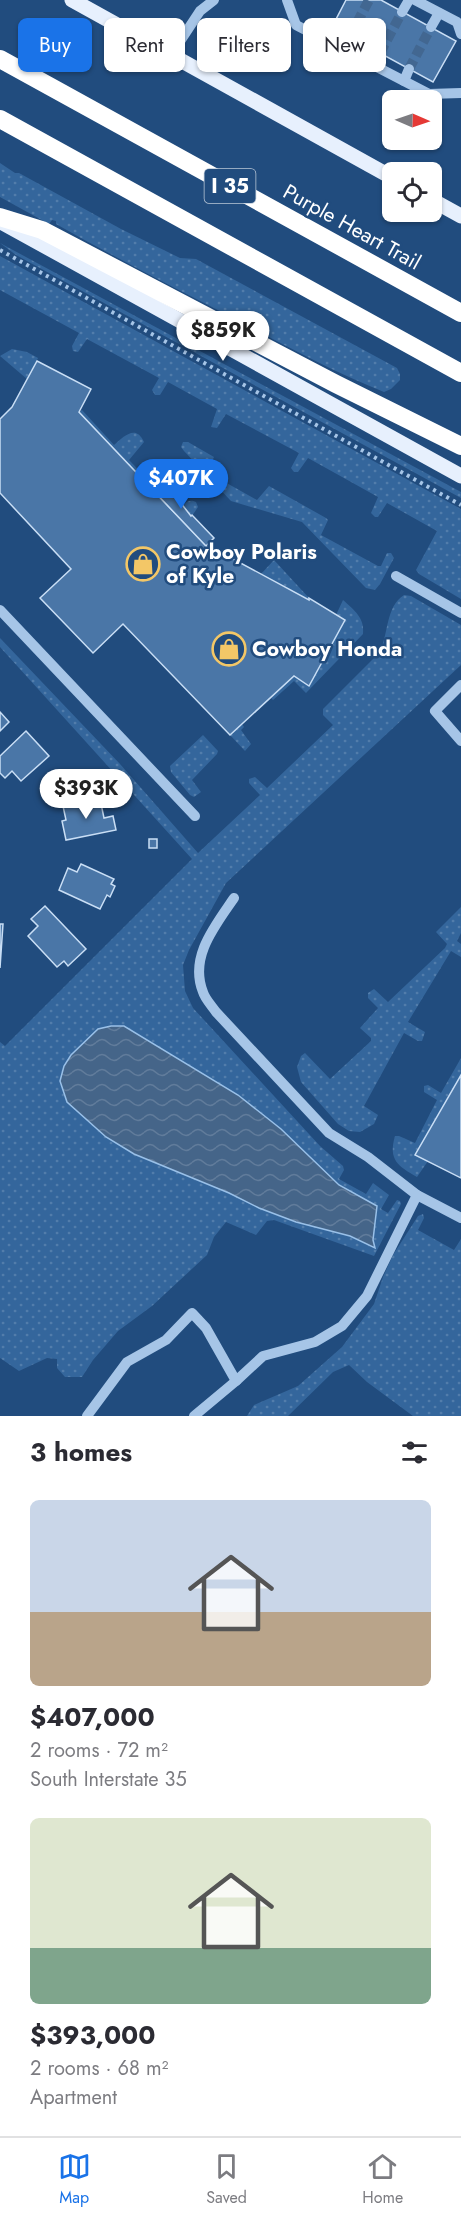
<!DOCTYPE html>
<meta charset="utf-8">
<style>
body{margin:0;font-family:Jost,sans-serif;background:#f2f2f3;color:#2b2b33;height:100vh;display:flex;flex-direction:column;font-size:22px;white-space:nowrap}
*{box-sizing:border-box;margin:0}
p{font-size:20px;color:#7c7c81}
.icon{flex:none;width:33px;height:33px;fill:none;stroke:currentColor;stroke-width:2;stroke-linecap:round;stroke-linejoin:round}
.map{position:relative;height:1416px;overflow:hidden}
.details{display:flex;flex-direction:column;background:#fff;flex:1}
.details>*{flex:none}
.guide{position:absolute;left:18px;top:18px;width:426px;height:54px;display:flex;gap:12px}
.needle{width:39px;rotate:92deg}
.controls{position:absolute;left:382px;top:90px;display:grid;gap:12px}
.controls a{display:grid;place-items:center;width:60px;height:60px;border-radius:9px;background:#fff;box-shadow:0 2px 4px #0004;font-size:30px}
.price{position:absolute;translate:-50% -51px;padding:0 14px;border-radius:21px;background:#fff;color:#222;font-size:20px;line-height:39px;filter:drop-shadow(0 2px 3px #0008)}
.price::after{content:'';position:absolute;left:50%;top:36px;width:18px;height:14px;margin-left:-9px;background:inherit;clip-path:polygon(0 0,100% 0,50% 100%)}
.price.selected{background:#1a73e8;color:#fff}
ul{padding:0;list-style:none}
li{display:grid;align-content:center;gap:12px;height:318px;padding:0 30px}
li span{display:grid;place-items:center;height:186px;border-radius:9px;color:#555}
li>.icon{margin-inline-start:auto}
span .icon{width:108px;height:108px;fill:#fffc;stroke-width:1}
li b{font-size:26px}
h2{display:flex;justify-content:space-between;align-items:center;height:72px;padding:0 30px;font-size:26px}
.tag{padding:0 21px;border-radius:9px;background:#fff;box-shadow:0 2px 4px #0004;font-size:21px;line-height:54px}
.tag.selected{background:#1a73e8;color:#fff}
.menu{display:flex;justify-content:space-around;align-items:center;height:84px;border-top:2px solid #e1e1e2;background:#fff;font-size:16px;color:#7c7c81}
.menu a{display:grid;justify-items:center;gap:3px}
.menu .selected{color:#1a73e8}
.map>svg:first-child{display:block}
.green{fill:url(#green-dots);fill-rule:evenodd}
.water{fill:url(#water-waves);stroke:#99c0e8;stroke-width:1.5}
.building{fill:#4a76a7;stroke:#c9def5;stroke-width:1.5}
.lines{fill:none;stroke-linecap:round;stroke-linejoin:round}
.minor-tunnel{stroke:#426791;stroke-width:10;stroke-dasharray:10 5;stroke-linecap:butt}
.path{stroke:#a6c5e7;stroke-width:4;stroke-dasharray:3 4.5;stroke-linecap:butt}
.minor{stroke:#a6c5e7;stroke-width:10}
.major{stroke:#e7f0fd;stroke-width:15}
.highway{stroke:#fff;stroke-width:18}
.labels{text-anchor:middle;stroke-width:5;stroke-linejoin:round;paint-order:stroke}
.shield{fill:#214c7e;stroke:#bcc9d8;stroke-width:1.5}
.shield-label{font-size:20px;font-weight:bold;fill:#fff}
.street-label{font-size:21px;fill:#fff;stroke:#214c7e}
.poi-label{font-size:21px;font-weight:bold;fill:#fff;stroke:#214c7e;text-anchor:start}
</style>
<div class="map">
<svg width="461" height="1416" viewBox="0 0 461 1416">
<defs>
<pattern id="green-dots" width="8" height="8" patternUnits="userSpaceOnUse" patternTransform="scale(1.5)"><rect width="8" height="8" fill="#34669c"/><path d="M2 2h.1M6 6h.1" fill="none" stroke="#527dab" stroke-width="1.8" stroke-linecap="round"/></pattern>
<pattern id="water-waves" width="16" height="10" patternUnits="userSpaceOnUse" patternTransform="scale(1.5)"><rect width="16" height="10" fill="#456589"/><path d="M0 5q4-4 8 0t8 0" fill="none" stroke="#617c9b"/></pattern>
</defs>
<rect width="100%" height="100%" fill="#214c7e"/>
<g class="green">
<path d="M0,163L15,173H19L121,229L180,258L196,259L397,368L400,374V380L391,389L384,392C334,372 286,346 239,321C177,289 116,258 56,224V221L52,220L49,224L0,197Z"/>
<path d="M0,243L461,492V498L16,255Z"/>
<path d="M0,256L461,509V599L419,574L416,570L437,531L387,503L378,517H375L371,513L378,497L308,458L298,472H294L291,468L299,453L226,414L217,428L211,427L217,409L168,382L160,395H155L152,390L159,378L87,339L78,352L73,351L72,346L79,333L0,290Z"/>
<path d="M12,349L27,352L38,358L27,379L0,356Z"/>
<path d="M82,410L114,445C124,436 136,424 144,442L129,460L178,511C184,505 187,498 196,502L198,507L186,525L79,412Z"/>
<path d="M183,442H188L214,457L207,472L257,500L269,486L326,518L328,520L321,535L378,566H381L387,553H391L394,558L380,584L375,590L366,588L302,522L231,501L184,451L181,447Z"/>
<path d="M274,560L309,598V600L261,574Z"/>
<path d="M404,595L411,596L461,625V665L226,883L189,950L183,965L185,991L193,1008L320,1146L343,1166L344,1170L339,1179L366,1194L373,1183L389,1195L381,1209L388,1213L397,1200L400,1201L401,1204L374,1256L274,1220L267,1221L256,1235L226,1222L214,1237L207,1255L152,1306L118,1331L93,1360L82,1377H65L57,1368V1359L47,1358L19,1371L0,1358V1042L5,1046L192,859L0,647V638L120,764L198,853L260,795L249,783V779L255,777L267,788L333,725L323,715V709L379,653C389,635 385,607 404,595ZM193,1068L238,1095L281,1129L339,1185L377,1206L373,1240L375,1247L350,1236L296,1222L259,1208L229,1193L134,1154L106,1137L67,1102Z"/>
<path d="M343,600C354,610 365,618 363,634L306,693L294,681L273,700L271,698L294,676L309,686L345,620L336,615Z"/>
<path d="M242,724L244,727L241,730L251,744L245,751L230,735Z"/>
<path d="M203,735L218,751L217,754L192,780L201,792L194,797L190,795L171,772L170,766Z"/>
<path d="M461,907V933L457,941L461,944V957L451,951L408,1022L425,1032L422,1041H418L404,1033L364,1106L378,1115L374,1124L360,1132L349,1131L338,1124L301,1082L297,1067L301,1056L305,1053L330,1079L371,1041V1038L360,1028L378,1008L368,998V993L374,989L388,1002L445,948L447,944L436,932Z"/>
<path d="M461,1058V1075L416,1155L428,1161L417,1177C398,1166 388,1160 395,1136H399L415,1143L437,1100L424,1092V1086L428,1085L441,1093Z"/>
<path d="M423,1214L424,1218L418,1230L454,1250L461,1239V1416H413L367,1382L349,1365L333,1372L288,1416H247L254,1405L298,1386L342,1347L374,1304L383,1277L393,1255L418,1216Z"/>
</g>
<path class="water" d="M111,1026H124L238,1095L281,1129L339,1185L377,1206L373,1240L375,1248L350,1236L296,1222L259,1208L229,1193L134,1154L106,1137L67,1102L60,1081L64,1066L71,1055L98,1029Z"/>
<g class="building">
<path d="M346,0H381L456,41L433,82L332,27Z"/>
<path d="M37,361L91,389L79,412L208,548L211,547L309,600V598L345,620L309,686L294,676L230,735L123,624L93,653L40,598L71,569L0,493V419L12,407Z"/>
<path d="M161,477L182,500L180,502L191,516L192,515L214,538L206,546L150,487Z"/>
<path d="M0,712L9,722L0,731Z"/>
<path d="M26,731L49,756L21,781L12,771L5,778L0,773V756Z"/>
<path d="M100,799L104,818L113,816L116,830L66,840L62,821L66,820L63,806Z"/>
<rect x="149" y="839" width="8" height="9"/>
<path d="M81,864L114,879L111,884L115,886L110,897L107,895L100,909L59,890L68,868L77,872Z"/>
<path d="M45,906L86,949L68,966L64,961L57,967L28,936L38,926L31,919Z"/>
<path d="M0,924H3L0,968Z"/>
<path d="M461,1075V1178L415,1155Z"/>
</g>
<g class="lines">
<g class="minor-tunnel">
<path d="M350,36L369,0"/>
<path d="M380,53L402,12"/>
<path d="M409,69L431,27"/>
</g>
<path class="path" d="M0,250L461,505"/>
<g class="minor">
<path d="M287,0L296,25L429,94L461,93"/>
<path d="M415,0L457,22L461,34"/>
<path d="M402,12L409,0"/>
<path d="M431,27L439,13"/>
<path d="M344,49L350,36"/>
<path d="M171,55L200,11L214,0"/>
<path d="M374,65L380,53"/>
<path d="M404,81L409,69"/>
<path d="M396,576L461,613"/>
<path d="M0,610L195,816"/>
<path d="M461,685L435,711L461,741"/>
<path d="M234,898C215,926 189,957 203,992C205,999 212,1006 216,1012L329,1133L368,1157L417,1195L461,1218"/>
<path d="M236,1381L263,1356L315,1342L342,1326L367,1296L417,1195"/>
<path d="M87,1416L127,1362L166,1340L192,1313L206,1328L236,1381L194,1416"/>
</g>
<g class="major">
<path d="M72,0L393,178"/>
<path d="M432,200L461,216"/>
<path d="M3,223L461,476"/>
</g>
<g class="highway">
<path d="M0,59L461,313"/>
<path d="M0,119L461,373"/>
<path d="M0,217L42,230L336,384L461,446"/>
</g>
</g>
<defs>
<g id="shop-ring" transform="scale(1.725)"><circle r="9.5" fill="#214c7e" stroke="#f3c767" stroke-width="1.5"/><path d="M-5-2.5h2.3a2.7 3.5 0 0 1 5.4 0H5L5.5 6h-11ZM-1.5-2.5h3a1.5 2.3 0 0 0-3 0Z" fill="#f3c767"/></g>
</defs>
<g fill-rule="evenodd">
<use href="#shop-ring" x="143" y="564"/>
<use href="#shop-ring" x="229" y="649"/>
</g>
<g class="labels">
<rect class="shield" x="204.5" y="169" width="51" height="34" rx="4.5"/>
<g class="shield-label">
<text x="230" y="193">I 35</text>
</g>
<g class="street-label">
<text transform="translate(352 227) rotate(29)" y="7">Purple Heart Trail</text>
</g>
<g class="poi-label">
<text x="166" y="559">Cowboy Polaris<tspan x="166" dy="24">of Kyle</tspan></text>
<text x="252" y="656">Cowboy Honda</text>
</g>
</g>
</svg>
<div class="controls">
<a><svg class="needle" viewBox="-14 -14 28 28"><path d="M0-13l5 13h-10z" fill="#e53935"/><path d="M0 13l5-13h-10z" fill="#7c7c81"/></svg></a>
<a><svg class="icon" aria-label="locate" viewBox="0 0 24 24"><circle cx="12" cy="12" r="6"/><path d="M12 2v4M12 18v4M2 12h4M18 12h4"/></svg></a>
</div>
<b class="price" style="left:223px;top:362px">$859K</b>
<b class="price selected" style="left:181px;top:510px">$407K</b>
<b class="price" style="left:86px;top:820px">$393K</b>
<div class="guide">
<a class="tag selected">Buy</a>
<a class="tag">Rent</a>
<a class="tag">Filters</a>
<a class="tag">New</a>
</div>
</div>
<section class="details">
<h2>3 homes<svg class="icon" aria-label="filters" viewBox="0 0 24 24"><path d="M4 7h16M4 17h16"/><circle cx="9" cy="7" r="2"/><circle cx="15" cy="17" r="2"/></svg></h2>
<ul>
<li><span style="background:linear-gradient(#c9d6e8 60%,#b9a48a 0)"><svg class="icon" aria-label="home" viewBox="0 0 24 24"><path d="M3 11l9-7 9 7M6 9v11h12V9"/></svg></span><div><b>$407,000</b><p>2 rooms · 72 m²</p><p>South Interstate 35</p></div></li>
<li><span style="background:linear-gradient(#dfe7d0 70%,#7fa58c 0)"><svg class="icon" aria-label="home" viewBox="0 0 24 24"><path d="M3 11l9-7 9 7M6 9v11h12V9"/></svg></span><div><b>$393,000</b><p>2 rooms · 68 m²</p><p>Apartment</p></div></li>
</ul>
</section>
<nav class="menu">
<a class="selected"><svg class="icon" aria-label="map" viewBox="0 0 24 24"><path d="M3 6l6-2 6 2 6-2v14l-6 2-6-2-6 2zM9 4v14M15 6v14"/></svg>Map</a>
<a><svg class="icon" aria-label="saved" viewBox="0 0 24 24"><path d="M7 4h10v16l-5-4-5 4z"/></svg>Saved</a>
<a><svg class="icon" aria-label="home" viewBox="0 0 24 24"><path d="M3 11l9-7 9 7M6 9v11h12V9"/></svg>Home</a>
</nav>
